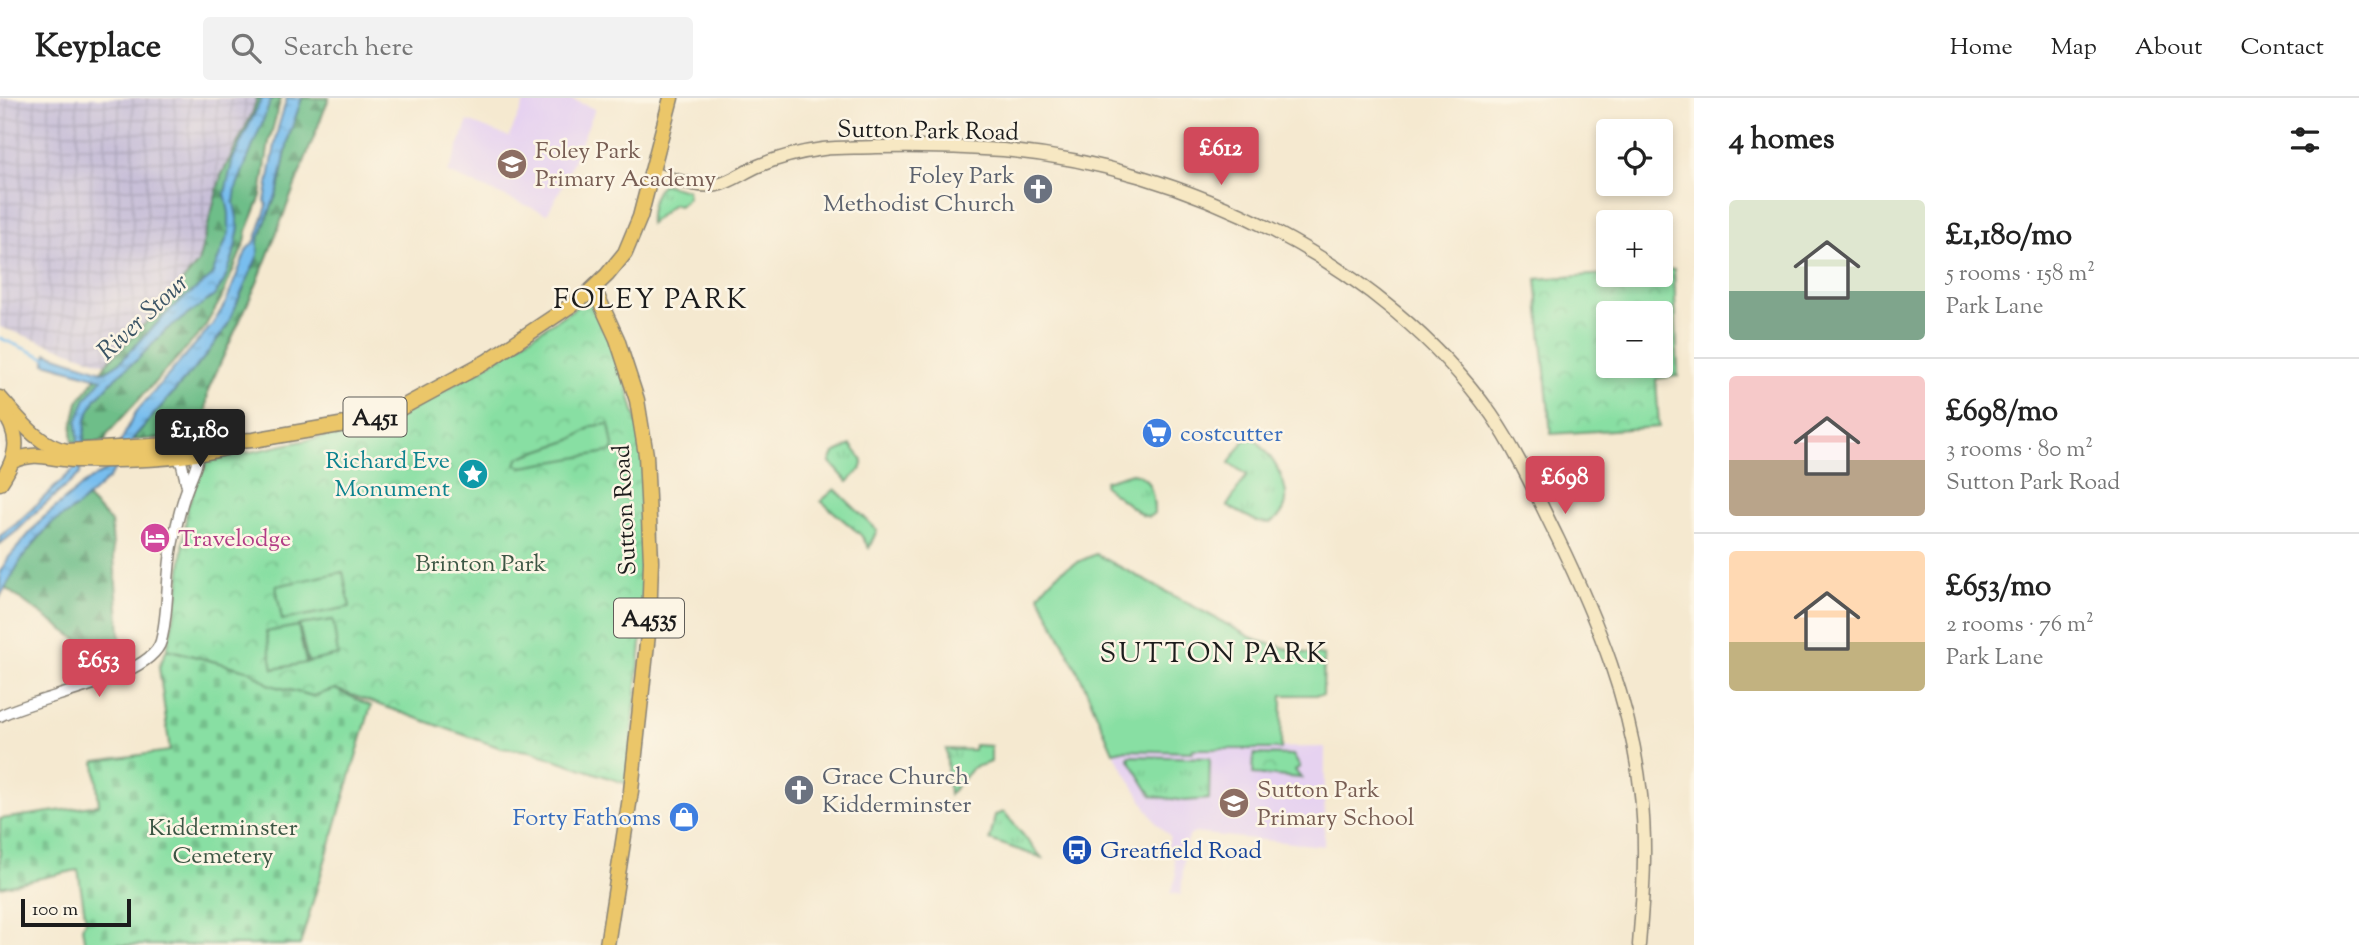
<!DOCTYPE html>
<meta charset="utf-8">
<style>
body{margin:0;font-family:"Sorts Mill Goudy",serif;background:#f2f2f2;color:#222;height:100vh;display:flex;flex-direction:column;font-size:26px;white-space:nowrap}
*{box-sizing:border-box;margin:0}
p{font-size:23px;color:#767676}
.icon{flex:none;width:38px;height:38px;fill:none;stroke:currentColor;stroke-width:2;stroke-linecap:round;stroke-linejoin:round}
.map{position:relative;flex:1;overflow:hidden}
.side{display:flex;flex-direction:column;background:#fff;width:665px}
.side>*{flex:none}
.buttons{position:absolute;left:1596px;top:21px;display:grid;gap:14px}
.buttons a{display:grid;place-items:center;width:77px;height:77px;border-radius:7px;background:#fff;box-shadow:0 4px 10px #0003;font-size:35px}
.scale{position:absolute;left:21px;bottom:18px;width:110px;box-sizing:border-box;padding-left:7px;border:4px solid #1c1c1c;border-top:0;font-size:19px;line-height:24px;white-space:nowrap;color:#1c1c1c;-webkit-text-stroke:5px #fcf5e5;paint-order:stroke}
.price{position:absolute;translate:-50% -60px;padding:0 16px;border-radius:7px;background:#d1495b;color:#fff;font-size:23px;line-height:46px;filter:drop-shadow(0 2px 4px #0008)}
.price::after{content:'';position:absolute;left:50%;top:42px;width:21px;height:16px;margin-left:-10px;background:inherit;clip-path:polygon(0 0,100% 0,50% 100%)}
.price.active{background:#222;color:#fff}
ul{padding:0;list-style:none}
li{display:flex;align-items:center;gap:21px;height:175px;padding:0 35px}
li+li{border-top:2px solid #e0e0e0}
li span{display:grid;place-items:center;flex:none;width:196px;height:140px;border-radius:7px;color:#555}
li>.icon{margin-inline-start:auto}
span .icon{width:84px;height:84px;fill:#fffc;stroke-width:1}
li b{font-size:30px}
h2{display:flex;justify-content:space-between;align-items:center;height:84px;padding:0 35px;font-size:30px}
header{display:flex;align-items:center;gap:42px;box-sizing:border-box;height:98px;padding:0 35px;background:#fff;border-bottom:2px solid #e0e0e0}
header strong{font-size:33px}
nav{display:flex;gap:38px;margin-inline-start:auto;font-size:24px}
.search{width:490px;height:63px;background:#f2f2f2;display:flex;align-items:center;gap:18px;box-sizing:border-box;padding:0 24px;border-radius:7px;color:#767676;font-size:26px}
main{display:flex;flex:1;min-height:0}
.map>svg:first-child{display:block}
.built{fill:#e6d2f0}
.industrial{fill:url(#industrial-grid)}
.grass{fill:url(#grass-tufts);stroke:#527e60;stroke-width:2}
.forest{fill:url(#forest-firs);stroke:#456d52;stroke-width:2}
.cemetery{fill:url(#cemetery-stones);stroke:#527e60;stroke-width:2}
.park{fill:url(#park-crowns);stroke:#527e60;stroke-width:2;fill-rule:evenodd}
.garden{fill:#88dfa3;stroke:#527e60;stroke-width:2}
.water{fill:url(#water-ripples);stroke:#4a6d86;stroke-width:2}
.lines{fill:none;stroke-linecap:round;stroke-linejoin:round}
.stream{stroke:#78beef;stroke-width:2.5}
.tertiary-casing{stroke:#888276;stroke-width:13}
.secondary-casing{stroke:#888276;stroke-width:15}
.primary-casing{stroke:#888276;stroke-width:17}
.trunk-casing{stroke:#888276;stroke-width:17}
.tertiary{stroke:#fff;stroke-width:10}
.secondary{stroke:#f7e8c3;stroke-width:12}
.primary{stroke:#ebc669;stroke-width:14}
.trunk{stroke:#ebc669;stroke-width:14}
.labels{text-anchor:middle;stroke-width:5;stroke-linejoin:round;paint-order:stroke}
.shield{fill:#fcf5e5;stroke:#5f5d58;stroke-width:2}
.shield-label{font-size:23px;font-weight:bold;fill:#1c1c1c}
.street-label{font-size:24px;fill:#1c1c1c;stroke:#fcf5e5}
.education-label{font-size:24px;fill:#785e54;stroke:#fcf5e5;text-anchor:start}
.worship-label{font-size:24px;fill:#5b616d;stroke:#fcf5e5;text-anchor:end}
.shop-label{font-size:24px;fill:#366cbe;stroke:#fcf5e5;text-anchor:start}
.culture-label{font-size:24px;fill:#0d838f;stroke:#fcf5e5;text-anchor:end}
.hotel-label{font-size:24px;fill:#b23c85;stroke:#fcf5e5;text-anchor:start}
.park-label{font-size:24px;fill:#3c5644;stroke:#fcf5e5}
.transit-label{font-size:24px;fill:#164399;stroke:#fcf5e5;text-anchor:start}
.water-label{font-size:26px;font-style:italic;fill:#3c5566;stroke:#fcf5e5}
.quarter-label{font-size:28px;letter-spacing:2px;fill:#1c1c1c;stroke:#fcf5e5}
</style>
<header>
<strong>Keyplace</strong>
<div class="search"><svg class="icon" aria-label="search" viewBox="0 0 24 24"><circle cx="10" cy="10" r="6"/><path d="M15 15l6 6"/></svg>Search here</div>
<nav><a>Home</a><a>Map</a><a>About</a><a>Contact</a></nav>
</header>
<main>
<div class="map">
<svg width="1694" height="847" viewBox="0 0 1694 847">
<defs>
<pattern id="industrial-grid" width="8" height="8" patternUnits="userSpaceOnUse" patternTransform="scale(1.75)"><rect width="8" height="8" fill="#c8bfd8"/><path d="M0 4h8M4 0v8" fill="none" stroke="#aba4b9"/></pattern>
<pattern id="grass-tufts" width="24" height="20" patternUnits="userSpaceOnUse" patternTransform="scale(1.75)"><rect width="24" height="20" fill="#88dfa3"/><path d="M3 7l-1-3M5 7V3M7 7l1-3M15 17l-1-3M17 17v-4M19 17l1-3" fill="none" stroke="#75bf8c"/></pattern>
<pattern id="forest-firs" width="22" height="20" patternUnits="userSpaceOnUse" patternTransform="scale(1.75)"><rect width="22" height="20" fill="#6ebe89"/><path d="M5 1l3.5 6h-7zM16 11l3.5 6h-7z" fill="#5a9a6f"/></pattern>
<pattern id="cemetery-stones" width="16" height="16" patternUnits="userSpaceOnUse" patternTransform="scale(1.75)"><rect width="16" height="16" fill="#88dfa3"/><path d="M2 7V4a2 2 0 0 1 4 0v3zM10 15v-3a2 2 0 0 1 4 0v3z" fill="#75bf8c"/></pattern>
<pattern id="park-crowns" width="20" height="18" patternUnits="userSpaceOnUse" patternTransform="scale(1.75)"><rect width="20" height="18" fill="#88dfa3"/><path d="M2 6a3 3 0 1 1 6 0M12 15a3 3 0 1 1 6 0" fill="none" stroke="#75bf8c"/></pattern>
<pattern id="water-ripples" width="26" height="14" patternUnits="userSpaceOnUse" patternTransform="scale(1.75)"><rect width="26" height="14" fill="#78beef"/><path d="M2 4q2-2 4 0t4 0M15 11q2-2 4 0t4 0" fill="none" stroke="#67a3cc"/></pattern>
</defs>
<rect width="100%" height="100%" fill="#fcf5e5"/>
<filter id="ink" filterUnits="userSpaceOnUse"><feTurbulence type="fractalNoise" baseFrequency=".0143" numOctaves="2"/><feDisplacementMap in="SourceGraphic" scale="14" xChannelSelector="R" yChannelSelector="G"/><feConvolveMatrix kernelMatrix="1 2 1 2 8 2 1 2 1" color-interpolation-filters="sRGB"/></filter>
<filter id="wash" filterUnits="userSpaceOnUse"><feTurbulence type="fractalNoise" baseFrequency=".00686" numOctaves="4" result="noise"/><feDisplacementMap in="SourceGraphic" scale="28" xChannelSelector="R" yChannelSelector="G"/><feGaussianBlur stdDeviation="1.57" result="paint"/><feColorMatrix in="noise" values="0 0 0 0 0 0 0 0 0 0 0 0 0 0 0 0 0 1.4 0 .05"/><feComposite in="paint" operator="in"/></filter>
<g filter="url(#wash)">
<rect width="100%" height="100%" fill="#f5e9d0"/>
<g class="built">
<path d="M526,0H568L595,11L564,85L547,116L448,75L468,23L509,39Z"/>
<path d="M1325,649L1324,748L1194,735L1190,737L1185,749L1181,797L1170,795L1176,780L1174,759L1166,757L1170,738L1156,725L1113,654L1122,652L1192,654L1193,651Z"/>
</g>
<path class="industrial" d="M0,0H257L252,16L221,78L198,165L162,208L106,266L0,229Z"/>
<g class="grass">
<path d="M663,86L687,92L688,100L679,108L673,106L650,126C649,114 653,93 663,86Z"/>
<path d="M1252,338C1273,357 1306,406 1270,425L1258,424L1227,408L1247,377L1229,365L1247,339Z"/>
<path d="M851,347L863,363L860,372L848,384L830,364L834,355Z"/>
<path d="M1132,375C1151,377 1154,399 1154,415L1149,419L1142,417L1104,388L1105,383Z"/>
<path d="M835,391L877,432L869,450L861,437L821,403Z"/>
<path d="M974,647L991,648V664L972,670L949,697L946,651L974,652Z"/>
<path d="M1130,658L1210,660L1209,701L1185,703L1152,698L1128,660Z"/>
<path d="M1004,714L1042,760L990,742L995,717Z"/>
</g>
<g class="forest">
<path d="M257,0H281L269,44L261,98L247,133L245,144L221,201L203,232L107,336L105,344H72V330L78,304L106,266L162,208L198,165L221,78L252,16Z"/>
<path d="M302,0H329L257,185L208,292L206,314L221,315L220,337L132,342L203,261L227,228L258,157V143L278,92L289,38Z"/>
<path d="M87,400L111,424L122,558L107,563L5,490L21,461L51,426Z"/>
</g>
<path class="cemetery" d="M167,551L251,573L270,587L313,598L335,591L371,608L300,847H85L82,829L86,823L78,772L0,789V721L99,707L95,663L170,653L159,569Z"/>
<g class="park">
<path d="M1674,171L1678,278L1656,281L1659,329L1551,336L1536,181L1608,176L1661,177V172ZM1661,215V268H1608V215Z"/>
<path d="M595,197L614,242L644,349L649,466L627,686L530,653L501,650L335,591L313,598L270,587L250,573L167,551L178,500L187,411L207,357L247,355L359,331L399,319L487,267Z"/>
<path d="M1254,656L1293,657L1300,669L1295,672L1301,680L1253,676Z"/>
</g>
<g class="garden">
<path d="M609,326L614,353L523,369L516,367L518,361L523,358L571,342L593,328Z"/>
<path d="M1096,456L1256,542L1295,553L1324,558L1323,597H1282L1281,651H1193L1192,654L1122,652L1113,654L1083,584L1039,497C1056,472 1069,468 1096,456Z"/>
<path d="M343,474L350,509L282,522L276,488Z"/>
<path d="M333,522L338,557L308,564L299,527Z"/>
<path d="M298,528L306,565L273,571L266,534Z"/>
</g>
<g class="water">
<path d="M262,0H272L236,90L234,105L239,130L233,159L224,183L214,198L166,232L138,261L116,279L95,302L86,321L80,376L35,415L18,432L0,446V438L16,426L74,371L78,341L77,324L86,301L102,281L45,265L47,255L105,274L119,265L173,209L211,179L229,135V115L225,95L233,61Z"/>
<path d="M287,0H302L289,38L278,92L258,143V157L227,228L203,261L134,339L109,380L77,409L51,426L36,443L21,462L0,499V474L9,459L42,421L85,385L106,372L136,314L213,226L226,204L247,151L255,143L267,108L265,103L278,30Z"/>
</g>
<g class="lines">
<path class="stream" d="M0,240L48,261"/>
</g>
</g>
<g filter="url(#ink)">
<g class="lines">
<g class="tertiary-casing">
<g id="tertiary">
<path d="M178,359L182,367L187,388"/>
<path d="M0,618C33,599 151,581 161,543C169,513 166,479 172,448C176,429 180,409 187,391C192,377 199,366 198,351"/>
</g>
</g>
<g class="secondary-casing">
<path id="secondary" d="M650,75C671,80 696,90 717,87C731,84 744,74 758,68C779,59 800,54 823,51C840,49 858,50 875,49C918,48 960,49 1003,52C1185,68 1383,165 1491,316C1518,355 1537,399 1558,441C1597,522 1632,607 1641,697C1647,747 1643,797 1639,847"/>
</g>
<g class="primary-casing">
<g id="primary">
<path d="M594,191L617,241L637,302L646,357L651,463L649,527L631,693L607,847"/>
<path d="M0,300C19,321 38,348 67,353L253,342L357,324L399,311L486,264L585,198L607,177L625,155L640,119L671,0"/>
<path d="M13,363C39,352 50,362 76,362C126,363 177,362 226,350"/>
</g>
</g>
<g class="trunk-casing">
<path id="trunk" d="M0,309C22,337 19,357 0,385"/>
</g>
<use href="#tertiary" class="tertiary"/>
<use href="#secondary" class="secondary"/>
<use href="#primary" class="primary"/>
<use href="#trunk" class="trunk"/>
</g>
</g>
<defs>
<g id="school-disc" transform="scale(1.575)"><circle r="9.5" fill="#8d6e63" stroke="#fcf5e5"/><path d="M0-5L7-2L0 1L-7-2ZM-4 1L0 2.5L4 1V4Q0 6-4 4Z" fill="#fff"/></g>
<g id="church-disc" transform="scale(1.575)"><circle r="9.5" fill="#6b7280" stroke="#fcf5e5"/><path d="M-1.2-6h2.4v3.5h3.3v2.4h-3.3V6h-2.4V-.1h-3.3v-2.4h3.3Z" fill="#fff"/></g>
<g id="supermarket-disc" transform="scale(1.575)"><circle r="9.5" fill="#3f7fe0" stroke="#fcf5e5"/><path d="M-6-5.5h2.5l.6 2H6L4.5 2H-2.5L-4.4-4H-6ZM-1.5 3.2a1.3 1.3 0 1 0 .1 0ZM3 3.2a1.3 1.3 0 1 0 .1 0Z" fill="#fff"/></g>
<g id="sight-disc" transform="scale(1.575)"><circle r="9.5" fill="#0f9aa8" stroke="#fcf5e5"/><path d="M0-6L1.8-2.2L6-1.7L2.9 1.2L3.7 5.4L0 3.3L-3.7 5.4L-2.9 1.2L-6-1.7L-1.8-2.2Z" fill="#fff"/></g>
<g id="hotel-disc" transform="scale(1.575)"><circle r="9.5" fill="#d1479c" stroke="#fcf5e5"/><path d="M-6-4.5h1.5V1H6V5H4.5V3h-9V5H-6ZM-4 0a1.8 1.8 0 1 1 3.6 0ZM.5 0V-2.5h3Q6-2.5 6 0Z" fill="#fff"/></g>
<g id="shop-disc" transform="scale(1.575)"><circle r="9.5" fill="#3f7fe0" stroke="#fcf5e5"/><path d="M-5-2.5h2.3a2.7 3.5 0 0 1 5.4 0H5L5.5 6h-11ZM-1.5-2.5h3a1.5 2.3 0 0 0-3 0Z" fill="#fff"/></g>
<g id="bus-disc" transform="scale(1.575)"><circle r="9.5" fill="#1a4fb4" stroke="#fcf5e5"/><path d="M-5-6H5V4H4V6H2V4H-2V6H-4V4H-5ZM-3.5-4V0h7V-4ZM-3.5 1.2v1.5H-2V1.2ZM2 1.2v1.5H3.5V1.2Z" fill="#fff"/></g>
</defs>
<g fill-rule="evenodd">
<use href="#school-disc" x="512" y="66"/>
<use href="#church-disc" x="1038" y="91"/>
<use href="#supermarket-disc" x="1157" y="335"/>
<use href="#sight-disc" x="473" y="376"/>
<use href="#hotel-disc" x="155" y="440"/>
<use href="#church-disc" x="799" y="692"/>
<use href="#school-disc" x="1234" y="705"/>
<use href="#shop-disc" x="684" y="719"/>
<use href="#bus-disc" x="1077" y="752"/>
</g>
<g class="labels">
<g class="shield">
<rect x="343.5" y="299.5" width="63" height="39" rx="5"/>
<rect x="614" y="500.5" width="70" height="39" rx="5"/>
</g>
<g class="shield-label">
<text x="375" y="327">A451</text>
<text x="649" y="528">A4535</text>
</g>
<g class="street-label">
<text transform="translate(928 32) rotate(1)" y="8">Sutton Park Road</text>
<text transform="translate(624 412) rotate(-93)" y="8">Sutton Road</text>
</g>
<g class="education-label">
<text x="535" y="60">Foley Park<tspan x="535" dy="28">Primary Academy</tspan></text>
<text x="1257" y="699">Sutton Park<tspan x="1257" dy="28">Primary School</tspan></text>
</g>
<g class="worship-label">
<text x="1015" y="85">Foley Park<tspan x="1015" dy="28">Methodist Church</tspan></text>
<text x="822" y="686" text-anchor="start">Grace Church<tspan x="822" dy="28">Kidderminster</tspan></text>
</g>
<g class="shop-label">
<text x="1180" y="343">costcutter</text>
<text x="661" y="727" text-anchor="end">Forty Fathoms</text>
</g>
<g class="culture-label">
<text x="450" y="370">Richard Eve<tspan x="450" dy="28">Monument</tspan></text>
</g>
<g class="hotel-label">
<text x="178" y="448">Travelodge</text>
</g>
<g class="park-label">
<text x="481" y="473">Brinton Park</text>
<text x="223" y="737">Kidderminster<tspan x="223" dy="28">Cemetery</tspan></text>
</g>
<g class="transit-label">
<text x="1100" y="760">Greatfield Road</text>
</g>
<g class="water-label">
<text transform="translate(142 218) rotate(-43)" y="9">River Stour</text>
</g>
<g class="quarter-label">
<text x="651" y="210">FOLEY PARK</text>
<text x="1214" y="564">SUTTON PARK</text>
</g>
</g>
</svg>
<div class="buttons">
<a><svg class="icon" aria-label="locate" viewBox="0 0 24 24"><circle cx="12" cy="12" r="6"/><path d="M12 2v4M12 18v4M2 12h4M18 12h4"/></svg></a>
<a>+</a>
<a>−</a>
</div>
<div class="scale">100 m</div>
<b class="price" style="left:1221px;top:89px">£612</b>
<b class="price active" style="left:200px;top:371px">£1,180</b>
<b class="price" style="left:1565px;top:418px">£698</b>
<b class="price" style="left:99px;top:601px">£653</b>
</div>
<section class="side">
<h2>4 homes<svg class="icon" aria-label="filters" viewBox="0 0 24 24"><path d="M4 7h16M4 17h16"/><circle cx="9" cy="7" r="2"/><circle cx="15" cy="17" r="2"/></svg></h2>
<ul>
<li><span style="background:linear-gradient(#dfe7d0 65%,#7fa58c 0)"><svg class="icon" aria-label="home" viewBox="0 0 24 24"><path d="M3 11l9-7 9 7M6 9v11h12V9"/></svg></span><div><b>£1,180/mo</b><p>5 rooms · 158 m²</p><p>Park Lane</p></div></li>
<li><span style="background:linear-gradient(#f6c9c9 60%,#b9a48a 0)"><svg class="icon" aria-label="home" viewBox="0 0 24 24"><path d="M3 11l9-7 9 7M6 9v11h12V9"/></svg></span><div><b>£698/mo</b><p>3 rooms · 80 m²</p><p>Sutton Park Road</p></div></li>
<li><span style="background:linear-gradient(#ffd9b3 65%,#c2b280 0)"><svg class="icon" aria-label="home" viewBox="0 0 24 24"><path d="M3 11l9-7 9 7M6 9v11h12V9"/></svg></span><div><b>£653/mo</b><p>2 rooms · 76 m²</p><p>Park Lane</p></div></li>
</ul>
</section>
</main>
